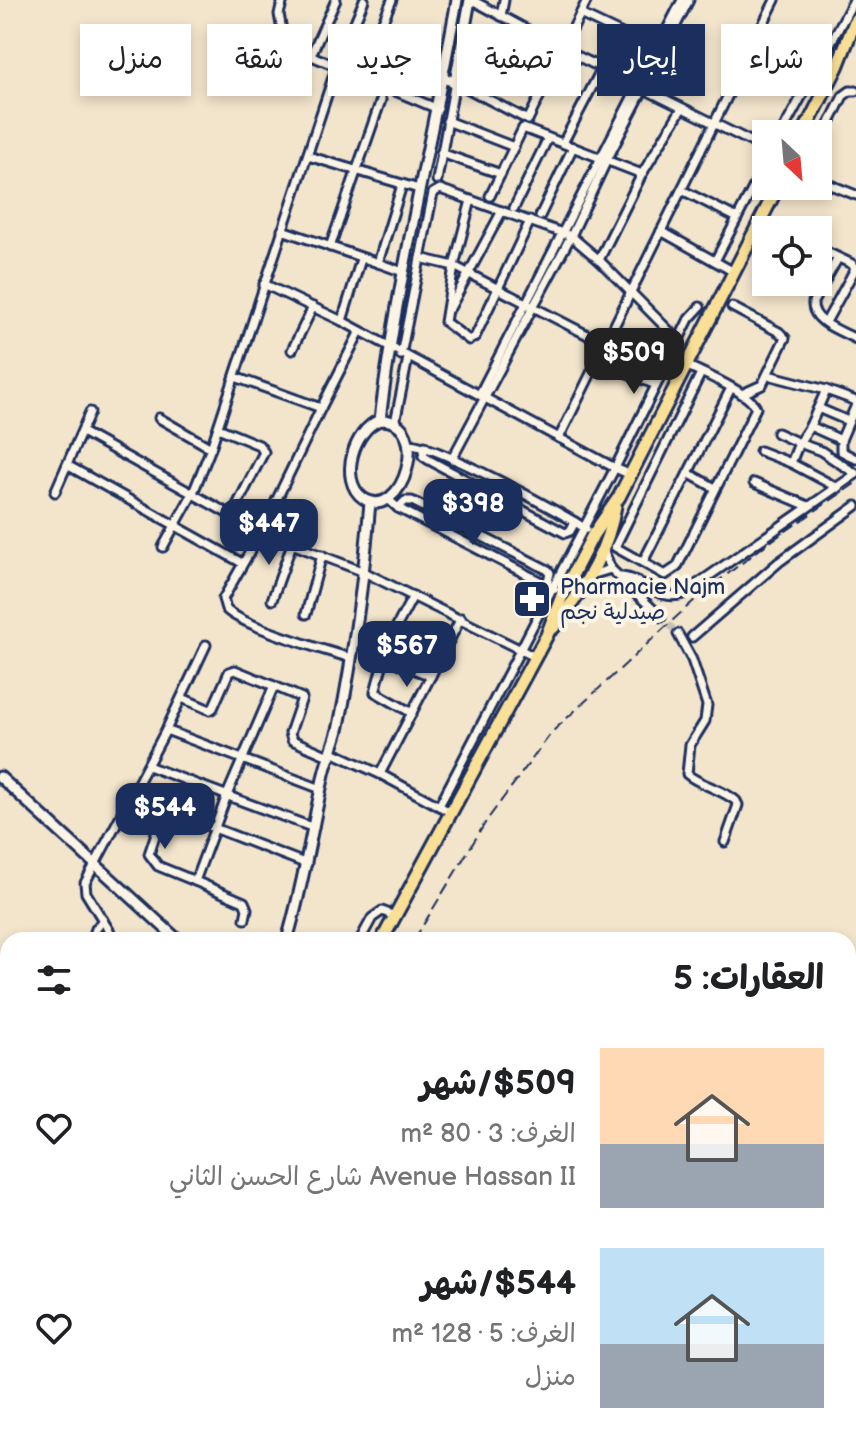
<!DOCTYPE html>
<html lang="ar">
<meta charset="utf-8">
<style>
body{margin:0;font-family:"Balsamiq Sans","Playpen Sans Arabic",sans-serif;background:#f2f2f2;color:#202124;direction:rtl;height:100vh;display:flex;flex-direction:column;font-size:30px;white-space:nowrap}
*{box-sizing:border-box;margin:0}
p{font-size:26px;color:#757577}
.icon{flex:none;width:44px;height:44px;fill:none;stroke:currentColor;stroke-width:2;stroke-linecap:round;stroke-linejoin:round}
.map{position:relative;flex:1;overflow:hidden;direction:ltr}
.side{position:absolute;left:0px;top:932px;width:856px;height:512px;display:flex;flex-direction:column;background:#fff;border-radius:24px 24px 0 0;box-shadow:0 4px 12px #0003;direction:rtl}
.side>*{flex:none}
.top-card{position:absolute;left:24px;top:24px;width:808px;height:72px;direction:rtl;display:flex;gap:16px}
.needle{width:52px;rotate:154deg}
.buttons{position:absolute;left:752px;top:120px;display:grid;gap:16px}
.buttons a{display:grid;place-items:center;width:80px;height:80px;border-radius:0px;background:#fff;box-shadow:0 4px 12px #0003;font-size:40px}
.price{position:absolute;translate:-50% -68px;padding:0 18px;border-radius:16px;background:#1b2f5e;color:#fff;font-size:26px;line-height:52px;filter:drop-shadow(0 2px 4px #0008)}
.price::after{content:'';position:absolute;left:50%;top:48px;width:24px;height:18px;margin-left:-12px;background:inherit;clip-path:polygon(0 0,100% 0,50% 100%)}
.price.current{background:#222;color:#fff}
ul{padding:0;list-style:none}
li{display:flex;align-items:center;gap:24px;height:200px;padding:0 32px}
li span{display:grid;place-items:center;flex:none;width:224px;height:160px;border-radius:0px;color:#555}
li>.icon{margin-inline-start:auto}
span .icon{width:96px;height:96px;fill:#fffc;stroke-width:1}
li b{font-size:34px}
h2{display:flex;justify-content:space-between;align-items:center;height:96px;padding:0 32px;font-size:34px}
.tag{padding:0 28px;border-radius:0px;background:#fff;box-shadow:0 4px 12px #0003;font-size:28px;line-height:72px}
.tag.current{background:#1b2f5e;color:#fff}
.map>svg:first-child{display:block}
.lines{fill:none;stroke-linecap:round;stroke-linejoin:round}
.minor-tunnel{stroke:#c8c1b6;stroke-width:7;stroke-dasharray:7 3.5;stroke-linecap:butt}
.minor-casing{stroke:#1b2f5e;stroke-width:13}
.tertiary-casing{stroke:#1b2f5e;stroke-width:15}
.primary-casing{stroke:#1b2f5e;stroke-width:17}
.minor{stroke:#fcf5e5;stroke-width:7}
.tertiary{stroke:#fcf5e5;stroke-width:9}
.primary{stroke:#fadf96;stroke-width:11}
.rail{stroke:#1b2f5e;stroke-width:2;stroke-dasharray:12 6;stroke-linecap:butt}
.labels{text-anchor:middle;stroke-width:8;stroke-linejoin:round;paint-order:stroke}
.poi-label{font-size:22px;fill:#1b2f5e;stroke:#fcf5e5;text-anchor:start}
</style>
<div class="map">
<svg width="856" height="1444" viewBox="0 0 856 1444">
<rect width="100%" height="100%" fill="#f3e5cc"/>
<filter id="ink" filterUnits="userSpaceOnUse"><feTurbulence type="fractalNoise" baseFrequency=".0125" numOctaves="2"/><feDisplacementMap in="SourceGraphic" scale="16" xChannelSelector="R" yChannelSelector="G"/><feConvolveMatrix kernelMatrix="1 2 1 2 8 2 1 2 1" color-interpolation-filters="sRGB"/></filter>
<g filter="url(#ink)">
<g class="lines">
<path class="minor-tunnel" d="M661,617L678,634"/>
<g class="minor-casing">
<g id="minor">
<path d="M283,0L279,14L284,42L295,49L438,109"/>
<path d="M472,0L563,49L766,149"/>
<path d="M580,14L656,50"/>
<path d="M501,16L504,0"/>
<path d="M754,42L815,69"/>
<path d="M311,55L336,0"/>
<path d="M360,75L392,0"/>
<path d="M447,121L514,147"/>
<path d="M781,134L854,0"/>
<path d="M563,143L602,68"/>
<path d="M818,147L843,96L850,91H856"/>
<path d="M441,153L501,174"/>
<path d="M308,156L419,189"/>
<path d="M642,174L682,108"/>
<path d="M437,180L455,82L528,120L587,0"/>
<path d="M818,180L856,195"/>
<path d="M682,190L737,218"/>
<path d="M490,196L523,128L642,174L599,260"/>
<path d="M471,200L454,266L445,322L469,340L475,337L530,221"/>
<path d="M514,208L548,138"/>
<path d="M540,216L573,147"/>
<path d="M282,230L378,263L402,185"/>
<path d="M661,231L734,272"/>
<path d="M330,247L381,100"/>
<path d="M818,248L852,264L855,269L826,322"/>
<path d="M420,258L454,266L605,344"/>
<path d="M838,258L813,302C811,322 841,331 856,339"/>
<path d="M715,261L766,163"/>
<path d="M378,263L403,272"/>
<path d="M264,284L342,321L615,468L439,806"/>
<path d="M732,307L779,332L785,338L762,385L742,394"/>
<path d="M450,308L502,211"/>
<path d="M342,321L361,259"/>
<path d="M292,350L313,307"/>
<path d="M401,355L433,193L440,189L571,236L599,260L678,340"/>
<path d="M597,360L656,385"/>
<path d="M686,365C702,373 749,392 756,408L677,567L665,575L615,547L701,373"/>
<path d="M768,375L826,390L856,401"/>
<path d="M235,377L321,408L360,331"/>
<path d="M479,395L682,0"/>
<path d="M856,405L841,440V451L856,459"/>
<path d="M321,408L261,532L223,599L226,609C240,625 326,651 351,658"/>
<path d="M818,408L848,421"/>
<path d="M159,418L211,448"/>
<path d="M395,423L408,358"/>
<path d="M810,426L826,390"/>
<path d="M218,428L259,445L264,452L232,515"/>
<path d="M82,432L261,532L364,572L535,657"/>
<path d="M777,433L799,443L810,426L841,440"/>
<path d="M559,438L775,0"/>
<path d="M408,444C431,442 561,512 586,529"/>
<path d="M425,446L423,456L429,460L565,533L570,531L575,522"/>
<path d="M760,451L791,463L838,488"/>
<path d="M452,459L571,236L607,160L689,0"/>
<path d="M791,463L799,443L821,451L856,474"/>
<path d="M67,465L242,563"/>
<path d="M688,473L715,488"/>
<path d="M631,475L615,468L689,319L700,307"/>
<path d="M754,483L808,506"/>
<path d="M55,492L90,412"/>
<path d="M388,499L398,508L555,589"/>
<path d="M398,508L405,501H412L548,570L550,573L547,585"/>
<path d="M163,547L193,493L211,448L337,65L364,0"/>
<path d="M603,549L611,569"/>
<path d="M643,562L731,388"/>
<path d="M591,575L611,569L661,617"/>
<path d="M622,577C645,579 658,602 683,594L856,474"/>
<path d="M272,600L292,544"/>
<path d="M306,614L322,555"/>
<path d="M678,634L692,660L707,705L705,721L690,745L687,774C699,785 722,789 736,801L738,805L725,842"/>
<path d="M392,635L413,596"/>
<path d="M692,637L779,562L856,506"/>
<path d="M182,698L210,710L213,708L229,672L235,670L274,686"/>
<path d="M412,713L375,692L382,666L387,661H393L431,676"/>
<path d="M166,730L321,789"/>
<path d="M332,752L380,774L452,813"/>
<path d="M148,766L314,828"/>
<path d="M380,774L461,618"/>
<path d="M132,796L307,864"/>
<path d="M164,809L149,854L158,866L195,881"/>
<path d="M245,919L247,909L244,902L195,881L227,795L274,686L302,698L290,733L292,740L331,757"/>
<path d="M92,940L96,929L103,920"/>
<path d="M115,940L86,893L85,883L166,730L206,645"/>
<path d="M360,940L372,918L382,911L395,916"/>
<path d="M848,1063H856"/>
<path d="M848,1091L856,1077"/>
<path d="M848,1356L856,1357"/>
<path d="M0,1408L8,1412"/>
<path d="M0,1420L8,1431"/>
<path d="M226,1436L236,1444"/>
<path d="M358,1436L362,1444"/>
<path d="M471,1436L484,1444"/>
<path d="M183,1444L187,1436"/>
<path d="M344,1444L347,1436"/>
<path d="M443,1444L447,1436"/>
<path d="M563,1444L568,1436"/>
</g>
</g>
<g class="tertiary-casing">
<g id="tertiary">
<path d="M443,78L455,82L470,0"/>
<path d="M380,420C397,278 432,140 457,0"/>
<path d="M380,420C435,419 402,526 363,498C338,480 354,429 380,420Z"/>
<path d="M0,777L178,940"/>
<path d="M287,940C303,886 311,833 323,779C326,761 335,744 339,726C354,652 364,577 370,502"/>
</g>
</g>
<g class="primary-casing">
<g id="primary">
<path d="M803,134L837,67L856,19"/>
<path d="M553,628C582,593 608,552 615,506"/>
<path d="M382,940L547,635L563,593L593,535L619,497L778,186"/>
<path d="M0,1399H8"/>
<path d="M12,1436V1444"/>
<path d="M43,1444V1436"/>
</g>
</g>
<use href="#minor" class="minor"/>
<use href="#tertiary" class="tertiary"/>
<use href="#primary" class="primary"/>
<g class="rail">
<path d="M414,940L487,820L552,732L699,596L764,546L856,483"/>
<path d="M163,1444L167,1436"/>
</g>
</g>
</g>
<defs>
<g id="pharmacy-square" transform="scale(2)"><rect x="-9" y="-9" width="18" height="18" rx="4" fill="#1b2f5e" stroke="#fcf5e5"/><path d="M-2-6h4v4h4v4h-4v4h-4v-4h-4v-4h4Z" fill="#fff"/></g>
</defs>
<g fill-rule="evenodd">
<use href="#pharmacy-square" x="532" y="599"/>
</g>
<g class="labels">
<g class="poi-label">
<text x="560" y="594">Pharmacie Najm<tspan x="560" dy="25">صيدلية نجم</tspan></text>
</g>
</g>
</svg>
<div class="buttons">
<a><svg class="needle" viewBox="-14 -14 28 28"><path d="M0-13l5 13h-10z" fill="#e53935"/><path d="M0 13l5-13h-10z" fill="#757577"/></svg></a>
<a><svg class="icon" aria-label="locate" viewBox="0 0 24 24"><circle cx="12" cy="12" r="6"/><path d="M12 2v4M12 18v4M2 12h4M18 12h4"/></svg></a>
</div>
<b class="price current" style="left:634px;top:396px">$509</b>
<b class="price" style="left:473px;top:547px">$398</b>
<b class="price" style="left:269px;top:567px">$447</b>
<b class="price" style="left:407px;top:689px">$567</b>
<b class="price" style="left:165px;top:851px">$544</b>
<div class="top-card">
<a class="tag">شراء</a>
<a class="tag current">إيجار</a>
<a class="tag">تصفية</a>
<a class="tag">جديد</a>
<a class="tag">شقة</a>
<a class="tag">منزل</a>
</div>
<section class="side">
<h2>العقارات: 5<svg class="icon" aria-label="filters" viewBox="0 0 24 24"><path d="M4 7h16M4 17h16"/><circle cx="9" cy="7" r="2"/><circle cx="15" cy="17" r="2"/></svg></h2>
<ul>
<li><span style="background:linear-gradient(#ffd9b3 60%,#9aa5b1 0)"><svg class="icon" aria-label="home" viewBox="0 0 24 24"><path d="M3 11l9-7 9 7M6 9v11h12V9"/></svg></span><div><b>$509/شهر</b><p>الغرف: 3 · 80 m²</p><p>Avenue Hassan II شارع الحسن الثاني</p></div><svg class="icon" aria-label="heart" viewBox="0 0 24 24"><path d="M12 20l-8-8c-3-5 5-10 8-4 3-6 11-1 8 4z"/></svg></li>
<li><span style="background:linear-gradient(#bfe0f5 60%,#9aa5b1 0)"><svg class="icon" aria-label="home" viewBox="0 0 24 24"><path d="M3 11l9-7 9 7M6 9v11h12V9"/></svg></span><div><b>$544/شهر</b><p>الغرف: 5 · 128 m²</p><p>منزل</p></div><svg class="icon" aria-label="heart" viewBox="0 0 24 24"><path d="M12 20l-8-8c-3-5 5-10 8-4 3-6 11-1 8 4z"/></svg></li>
</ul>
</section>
</div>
